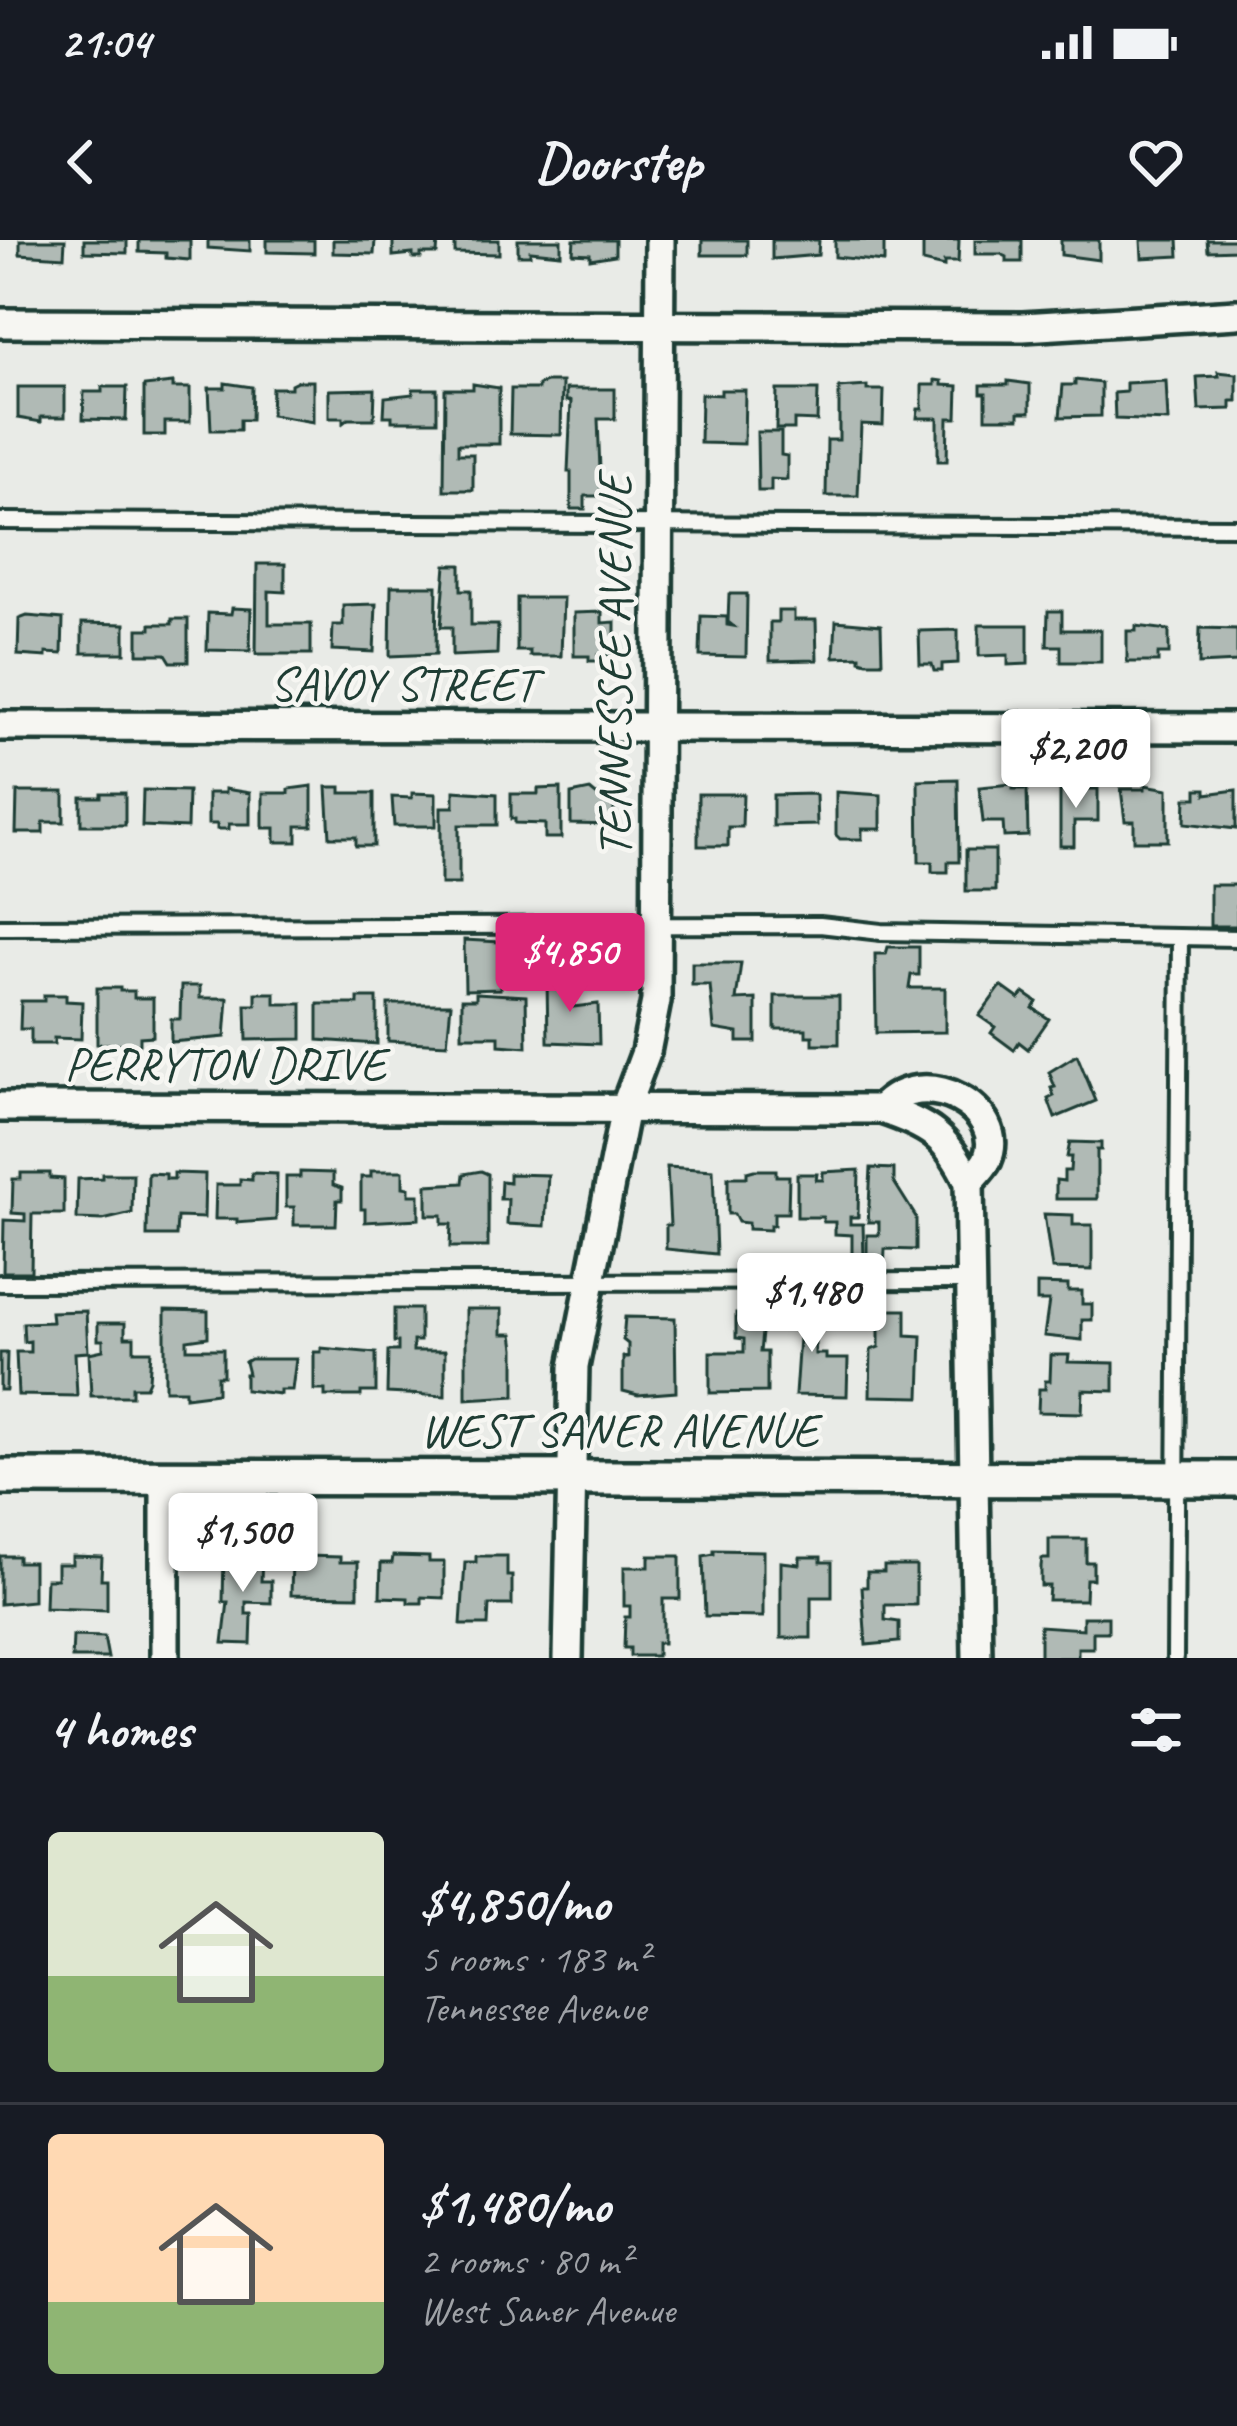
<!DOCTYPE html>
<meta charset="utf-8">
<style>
body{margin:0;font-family:Caveat,sans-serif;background:#242831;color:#f1f3f6;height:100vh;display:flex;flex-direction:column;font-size:45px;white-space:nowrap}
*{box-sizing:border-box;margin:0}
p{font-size:39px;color:#9ea1a6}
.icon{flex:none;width:66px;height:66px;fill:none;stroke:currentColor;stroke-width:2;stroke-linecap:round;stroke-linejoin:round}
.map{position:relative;height:1418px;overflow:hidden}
.side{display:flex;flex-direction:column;background:#171b24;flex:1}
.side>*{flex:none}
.price{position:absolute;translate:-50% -102px;padding:0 27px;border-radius:12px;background:#fff;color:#222;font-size:39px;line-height:78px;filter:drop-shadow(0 3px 6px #0008)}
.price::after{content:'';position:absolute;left:50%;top:72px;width:36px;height:27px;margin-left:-18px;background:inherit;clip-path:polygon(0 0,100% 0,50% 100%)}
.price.on{background:#db2777;color:#fff}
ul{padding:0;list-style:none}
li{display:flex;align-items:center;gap:36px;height:300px;padding:0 48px}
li+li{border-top:3px solid #363941}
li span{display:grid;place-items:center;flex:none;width:336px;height:240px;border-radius:12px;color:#555}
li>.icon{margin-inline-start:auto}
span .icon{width:144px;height:144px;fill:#fffc;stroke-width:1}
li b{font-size:51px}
h2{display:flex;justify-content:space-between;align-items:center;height:144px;padding:0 48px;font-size:51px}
.status{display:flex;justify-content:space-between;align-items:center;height:84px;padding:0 60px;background:#171b24;direction:ltr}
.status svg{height:33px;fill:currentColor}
header{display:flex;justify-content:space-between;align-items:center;height:156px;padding:0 48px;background:#171b24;font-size:54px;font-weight:700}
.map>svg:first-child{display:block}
.building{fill:#b0bab5;stroke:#1f3d34;stroke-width:3}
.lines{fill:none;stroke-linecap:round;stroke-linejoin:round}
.service-casing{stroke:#1f3d34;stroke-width:22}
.minor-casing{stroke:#1f3d34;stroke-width:36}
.tertiary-casing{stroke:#1f3d34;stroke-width:42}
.service{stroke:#f6f6f2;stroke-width:14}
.minor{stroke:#f6f6f2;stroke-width:27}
.tertiary{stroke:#f6f6f2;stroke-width:33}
.labels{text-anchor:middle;stroke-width:9;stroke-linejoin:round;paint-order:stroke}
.street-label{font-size:48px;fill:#1f3d34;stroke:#f6f6f2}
</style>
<div class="status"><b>21:04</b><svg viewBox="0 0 49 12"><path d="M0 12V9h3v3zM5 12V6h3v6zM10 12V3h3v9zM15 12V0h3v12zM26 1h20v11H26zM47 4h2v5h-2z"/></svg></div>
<header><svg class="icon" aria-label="back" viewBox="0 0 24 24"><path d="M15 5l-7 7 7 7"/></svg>Doorstep<svg class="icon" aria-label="heart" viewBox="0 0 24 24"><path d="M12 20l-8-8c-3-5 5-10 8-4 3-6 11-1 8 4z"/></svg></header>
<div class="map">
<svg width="1237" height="1418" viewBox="0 0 1237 1418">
<rect width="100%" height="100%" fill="#e9ebe7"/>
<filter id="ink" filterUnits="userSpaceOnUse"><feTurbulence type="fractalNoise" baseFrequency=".00833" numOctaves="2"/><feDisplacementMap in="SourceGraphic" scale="24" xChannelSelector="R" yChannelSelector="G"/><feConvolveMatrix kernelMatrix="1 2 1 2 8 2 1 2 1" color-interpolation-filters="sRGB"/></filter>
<g filter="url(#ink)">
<g class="building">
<path d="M20,0H65L64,17L20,14Z"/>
<path d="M84,0H127V13L84,12Z"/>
<path d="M139,0H190V20L166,18V13L139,12Z"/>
<path d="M208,0H250V11L208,8Z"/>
<path d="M267,0H314V13L267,12Z"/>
<path d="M333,0H375L374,14L333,13Z"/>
<path d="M393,0H438L437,14H421V18H413V14L393,16Z"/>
<path d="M455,0H499V14L455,13Z"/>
<path d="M518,0H561V14L530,11V15H518Z"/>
<path d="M574,0H615V15L590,19V14L573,13Z"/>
<rect x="702" y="0" width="45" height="15"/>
<path d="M772,0H819L818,15L772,19Z"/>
<path d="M835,0H884V22L835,17Z"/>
<path d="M923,0H959L958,22H944V27L923,22Z"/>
<path d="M975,0H1022V22H1007V17L1001,14H975Z"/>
<path d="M1061,0H1099V20L1061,15Z"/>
<path d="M1141,0H1178L1179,16L1142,18Z"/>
<path d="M1207,0H1237V10L1208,11Z"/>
<path d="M1218,132L1237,134V161H1231V169L1199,170L1197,137L1219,136Z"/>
<path d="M935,140L942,141V145L958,146L957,178H948L947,221H938V178H917L918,169H922V145H935Z"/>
<path d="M1075,140L1101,143V176L1060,177L1063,145H1075Z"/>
<path d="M297,141H313V182L271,175L272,148H291V144Z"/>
<path d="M1008,141L1030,144V172H1019V178H986V153H981V145H1008Z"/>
<path d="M1166,141L1168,181L1115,179L1114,153L1126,152V143Z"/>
<path d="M546,142H562L561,195L510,194L511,149H538V145Z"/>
<path d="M173,143V148H190V182H165V195H144V146Z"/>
<path d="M225,143L252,147L251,180H240V190H211L209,148H225Z"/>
<path d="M473,144L499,148V204H458V214H473V250H444L445,149H473Z"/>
<path d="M867,146V150H884L883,185L861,184L858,256H826L827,200H839V148Z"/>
<path d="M18,147H65V177H41V182L18,178Z"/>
<path d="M102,147H127L126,180L83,179L84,152H102Z"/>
<path d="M375,149L374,179H348L343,183V178H329V150Z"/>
<path d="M413,149H437V181H392V176H384L385,157L413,154Z"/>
<path d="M566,149H615V179H598L601,256H585V269H571V232H568L571,161H566Z"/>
<path d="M721,150H745L744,204L700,203L701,154L721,155Z"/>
<path d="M777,150H818L817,181L794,180V189H776Z"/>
<path d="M757,192H781V215L787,216V240L771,239V251H758Z"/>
<path d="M257,324H285V352L269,351V384H311V414H256Z"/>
<path d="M446,325H461V350H471V385H498L497,414L452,416V387H441Z"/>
<path d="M391,346H437L436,414L390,416Z"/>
<path d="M729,354H747L746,417L700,416L701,376L727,377V385L733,386L728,382Z"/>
<path d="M517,358H563L561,416H530V411H517Z"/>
<path d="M376,364L374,412L332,410L333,385H343V365Z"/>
<path d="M232,368L251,369L250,411L207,410L208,373L231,374Z"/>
<path d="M778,371H794V380H816L817,420L770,421V382H778Z"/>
<path d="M1048,371H1062V390H1101V422H1061V406H1047Z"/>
<path d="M602,372V383L615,382V414L598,415L599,421H589V416H574V373Z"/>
<path d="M27,376L63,379L62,414L46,413V417L18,415L19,379Z"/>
<path d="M172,379H188V422H171L166,414H138V389H151V384H172Z"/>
<path d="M836,381L881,385L882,422H867L860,420V416L834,417Z"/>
<path d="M82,383L125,384V413H82Z"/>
<path d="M979,385H1028V424L1008,425V415L979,416Z"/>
<path d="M1136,386L1169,390V414H1158V422H1127V391H1136Z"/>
<path d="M1200,388L1237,389V422L1199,424Z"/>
<path d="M958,390V423L942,424V431H934L932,424H920L919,391Z"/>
<path d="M958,539L959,622H948V632H932V622H919L918,540Z"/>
<path d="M1013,544V549H1027L1028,596L1004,597L1003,582H983L979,547Z"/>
<path d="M1073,544H1083V549H1098V581H1074V606H1060V549H1073Z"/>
<path d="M1145,545L1168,549V601H1134V581H1125L1121,549H1145Z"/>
<path d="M312,546V586H297V602H275V588H263V553H289V549Z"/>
<path d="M327,547H341V553H374V606H356V597H330Z"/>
<path d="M561,548V598H545V584L515,583V579H511V554H538V549Z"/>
<path d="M225,549L250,553V584H229V589H217V584H208V553H225Z"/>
<path d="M1197,549H1206V554L1236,550V589L1185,583L1186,558H1197Z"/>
<path d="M143,550L188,551L187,588L142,586Z"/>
<path d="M590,550L596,555H614V585L571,584V554Z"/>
<path d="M454,551L497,554V585H459V644H441V567H454Z"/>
<path d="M17,552H64V582H43V593H16Z"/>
<path d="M836,552L881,555V589H862V599H840L836,595Z"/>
<path d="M101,553H125V585H81V557H101Z"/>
<path d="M412,553L436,554V586H394L392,557L412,558Z"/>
<path d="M698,554H743L742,587H728V606H698Z"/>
<path d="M812,554L816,555L817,585L773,586V555Z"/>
<rect x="966" y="610" width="29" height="41"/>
<rect x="1210" y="645" width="27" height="41"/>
<path d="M464,700L500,702V749L465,750Z"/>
<path d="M888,707H919V735H911L909,748H945V792L876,793L875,714H886Z"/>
<path d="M692,723H741L736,760L756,759V802H738V793L714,789L710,745H692Z"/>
<path d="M576,738L573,767L598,764L599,804L548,802L547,739Z"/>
<path d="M181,746H200V758H228L225,797L171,802V779H180Z"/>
<path d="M1001,746L1019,759L1024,753L1037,762L1033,768L1049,779L1028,809L1019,802L1014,810L991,793L995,787L979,776Z"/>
<path d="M97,748H120V751H134V758H153V796L140,797V804H97Z"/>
<path d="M256,753H275V764H302V799L247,800L246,765H256Z"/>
<path d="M476,753L526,756L527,807L499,805V796H462V759H476Z"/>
<path d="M44,755H66V761L82,762L81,799L54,798V804H31V789H20L21,761H44Z"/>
<path d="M775,756H839V804H813V796H806V789H775Z"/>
<path d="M358,758H377V804L318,800V764H358Z"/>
<path d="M388,764H451L447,804L388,801Z"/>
<path d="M1077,815L1096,861L1055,878L1048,859L1054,856L1051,848L1055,847L1049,832Z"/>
<path d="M1070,902L1101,903V910H1097V959H1056V940L1064,941V931H1070L1071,917H1067Z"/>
<path d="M667,927L713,930L716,1014L666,1009V985H670Z"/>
<path d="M871,928L894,929V942L916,977V1010L885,1009L884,1033H867V995H879V982H868Z"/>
<path d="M754,930H776V936H789L788,973H774V985H770V990L748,989V983L738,982L734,974H728V937H747V932Z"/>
<path d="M859,930L858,977H850V984H863L864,1020H852V995L835,994V982H823V977H797V934H817L816,940H823V932Z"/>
<path d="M371,931H403V947L409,948V955H419V979L365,982V969H361V937H371Z"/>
<path d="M481,931L488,934V1007H450L451,984H442V975H427V945L463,943L464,934Z"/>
<path d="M300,932L333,933V945L342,948V960H337L336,985H294V967H286V937H300Z"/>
<path d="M21,933H50V938L64,939V974H32L31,1032H3L4,980L25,981V974L12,973L13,939H21Z"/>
<path d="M148,933L166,934V939H174V933L205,934L204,978L177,977L176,996H147Z"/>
<path d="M252,933L277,934L276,980L237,983V979H215L216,945H240V939L252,940Z"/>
<path d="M102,934H133L132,973L103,980L77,979L78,939L102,938Z"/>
<path d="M509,934L548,935L545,986L507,984L508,959H500L501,941L509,942Z"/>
<path d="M1044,974L1073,975V985H1092V1030L1052,1029Z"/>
<path d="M1037,1044L1068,1045V1051H1082V1064H1092V1080H1082V1100L1044,1096L1049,1061H1037Z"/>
<path d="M776,1054L801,1055V1069L809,1070L808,1101L815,1102V1114H826V1119H848L847,1156L795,1155L800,1083H776Z"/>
<path d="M394,1069H420V1101H413V1111H445V1156L387,1153L388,1111H398V1102H394Z"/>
<path d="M466,1069H502V1094H513L515,1108V1156L466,1159Z"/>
<path d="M165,1070L208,1071V1097L187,1100V1109H223V1136H217V1153L185,1157V1150H165Z"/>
<path d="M879,1070H906V1095L922,1096L920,1157L870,1156L871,1110L879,1107Z"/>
<path d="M86,1071L88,1112L75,1113L77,1156L18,1155L16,1112H30V1101L24,1102L23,1083L52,1082L51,1072Z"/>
<path d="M736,1073H764L760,1112H767V1152L710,1153V1112H744V1099L736,1098Z"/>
<path d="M625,1077L675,1078L676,1152L638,1155L623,1151V1117H628V1104L623,1100Z"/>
<path d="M98,1083H125V1097H134V1111H151L149,1140L146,1147H132V1156H91L89,1113L103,1110V1100H98Z"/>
<path d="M321,1108L376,1113V1152H361V1156H325V1150H314V1112H321Z"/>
<path d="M0,1113H7L6,1150H0Z"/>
<path d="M1051,1115H1069L1068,1122L1114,1123V1151L1083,1150L1082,1173L1038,1172L1039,1149H1045V1141H1050Z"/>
<path d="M250,1119H296L292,1150H280V1154L245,1150V1134H248L245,1122Z"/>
<path d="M1049,1299H1086V1322H1093V1339H1086L1085,1360H1048L1049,1346H1041V1326L1042,1319H1049Z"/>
<path d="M714,1310L763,1311V1377L705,1376L703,1316L714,1314Z"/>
<path d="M0,1316H18V1322H33V1361L0,1364Z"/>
<path d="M72,1316L102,1317L101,1339H107V1370L45,1368L46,1339H57V1324H72Z"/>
<path d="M224,1316H262L261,1341H271V1363L246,1362V1374H252L251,1404L223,1403L228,1362H223Z"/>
<path d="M305,1316L340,1317V1322H358V1356L291,1355L292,1320H305Z"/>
<path d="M393,1316L429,1317V1322H444V1358L422,1357V1363H408V1358L380,1357L381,1323H392Z"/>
<path d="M476,1316H507V1336H512V1365H489L488,1385H461L465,1322H476Z"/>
<path d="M649,1316H680V1359H663V1403H657V1416H630V1408H624L625,1377H630V1366H624V1327H649Z"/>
<path d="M800,1317H821V1322H832V1357H811V1398H781V1322L800,1324Z"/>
<path d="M884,1326H916V1365H885V1380L899,1382V1402L866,1405L862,1347H867V1332H884Z"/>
<path d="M1083,1377H1108V1392H1093V1408H1078V1418H1040V1386L1083,1389Z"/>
<path d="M73,1396L104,1397L108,1418H72Z"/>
</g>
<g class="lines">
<g class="service-casing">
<g id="service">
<path d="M0,281L1237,287"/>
<path d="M0,687L820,685L881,692L1237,698"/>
<path d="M0,1043L971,1041"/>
<path d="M1175,1418L1180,698"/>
</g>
</g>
<g class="minor-casing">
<g id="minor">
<path d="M0,83L1023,87L1237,74"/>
<path d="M0,486L1237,488"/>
<path d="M0,867L881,869C929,885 947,896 969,942"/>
<path d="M881,869C924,822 1009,870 987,920C983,928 974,936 969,942L977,1418"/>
<path d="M165,1418V1236"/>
<path d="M568,1418L574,1127L625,868L646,812L656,761L660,0"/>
</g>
</g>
<g class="tertiary-casing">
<path id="tertiary" d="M0,1237L1237,1239"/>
</g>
<use href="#service" class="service"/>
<use href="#minor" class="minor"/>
<use href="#tertiary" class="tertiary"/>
</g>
</g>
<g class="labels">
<g class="street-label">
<text transform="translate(613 426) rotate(-90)" y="17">TENNESSEE AVENUE</text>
<text x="403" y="460">SAVOY STREET</text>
<text x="225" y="840">PERRYTON DRIVE</text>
<text x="619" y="1206">WEST SANER AVENUE</text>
</g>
</g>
</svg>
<b class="price" style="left:1076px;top:571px">$2,200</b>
<b class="price on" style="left:570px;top:775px">$4,850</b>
<b class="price" style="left:812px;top:1115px">$1,480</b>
<b class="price" style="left:243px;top:1355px">$1,500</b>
</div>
<section class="side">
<h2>4 homes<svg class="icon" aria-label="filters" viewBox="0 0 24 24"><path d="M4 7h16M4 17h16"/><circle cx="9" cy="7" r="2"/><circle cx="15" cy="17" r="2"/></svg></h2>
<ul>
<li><span style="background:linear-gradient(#dfe7d0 60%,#8fb573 0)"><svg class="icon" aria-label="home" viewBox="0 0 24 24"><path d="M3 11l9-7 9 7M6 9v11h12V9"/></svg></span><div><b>$4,850/mo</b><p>5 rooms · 183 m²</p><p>Tennessee Avenue</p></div></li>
<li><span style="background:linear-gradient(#ffd9b3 70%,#8fb573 0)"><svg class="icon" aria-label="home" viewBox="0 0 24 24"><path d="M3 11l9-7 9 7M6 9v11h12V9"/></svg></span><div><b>$1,480/mo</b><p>2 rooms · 80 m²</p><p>West Saner Avenue</p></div></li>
</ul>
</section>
